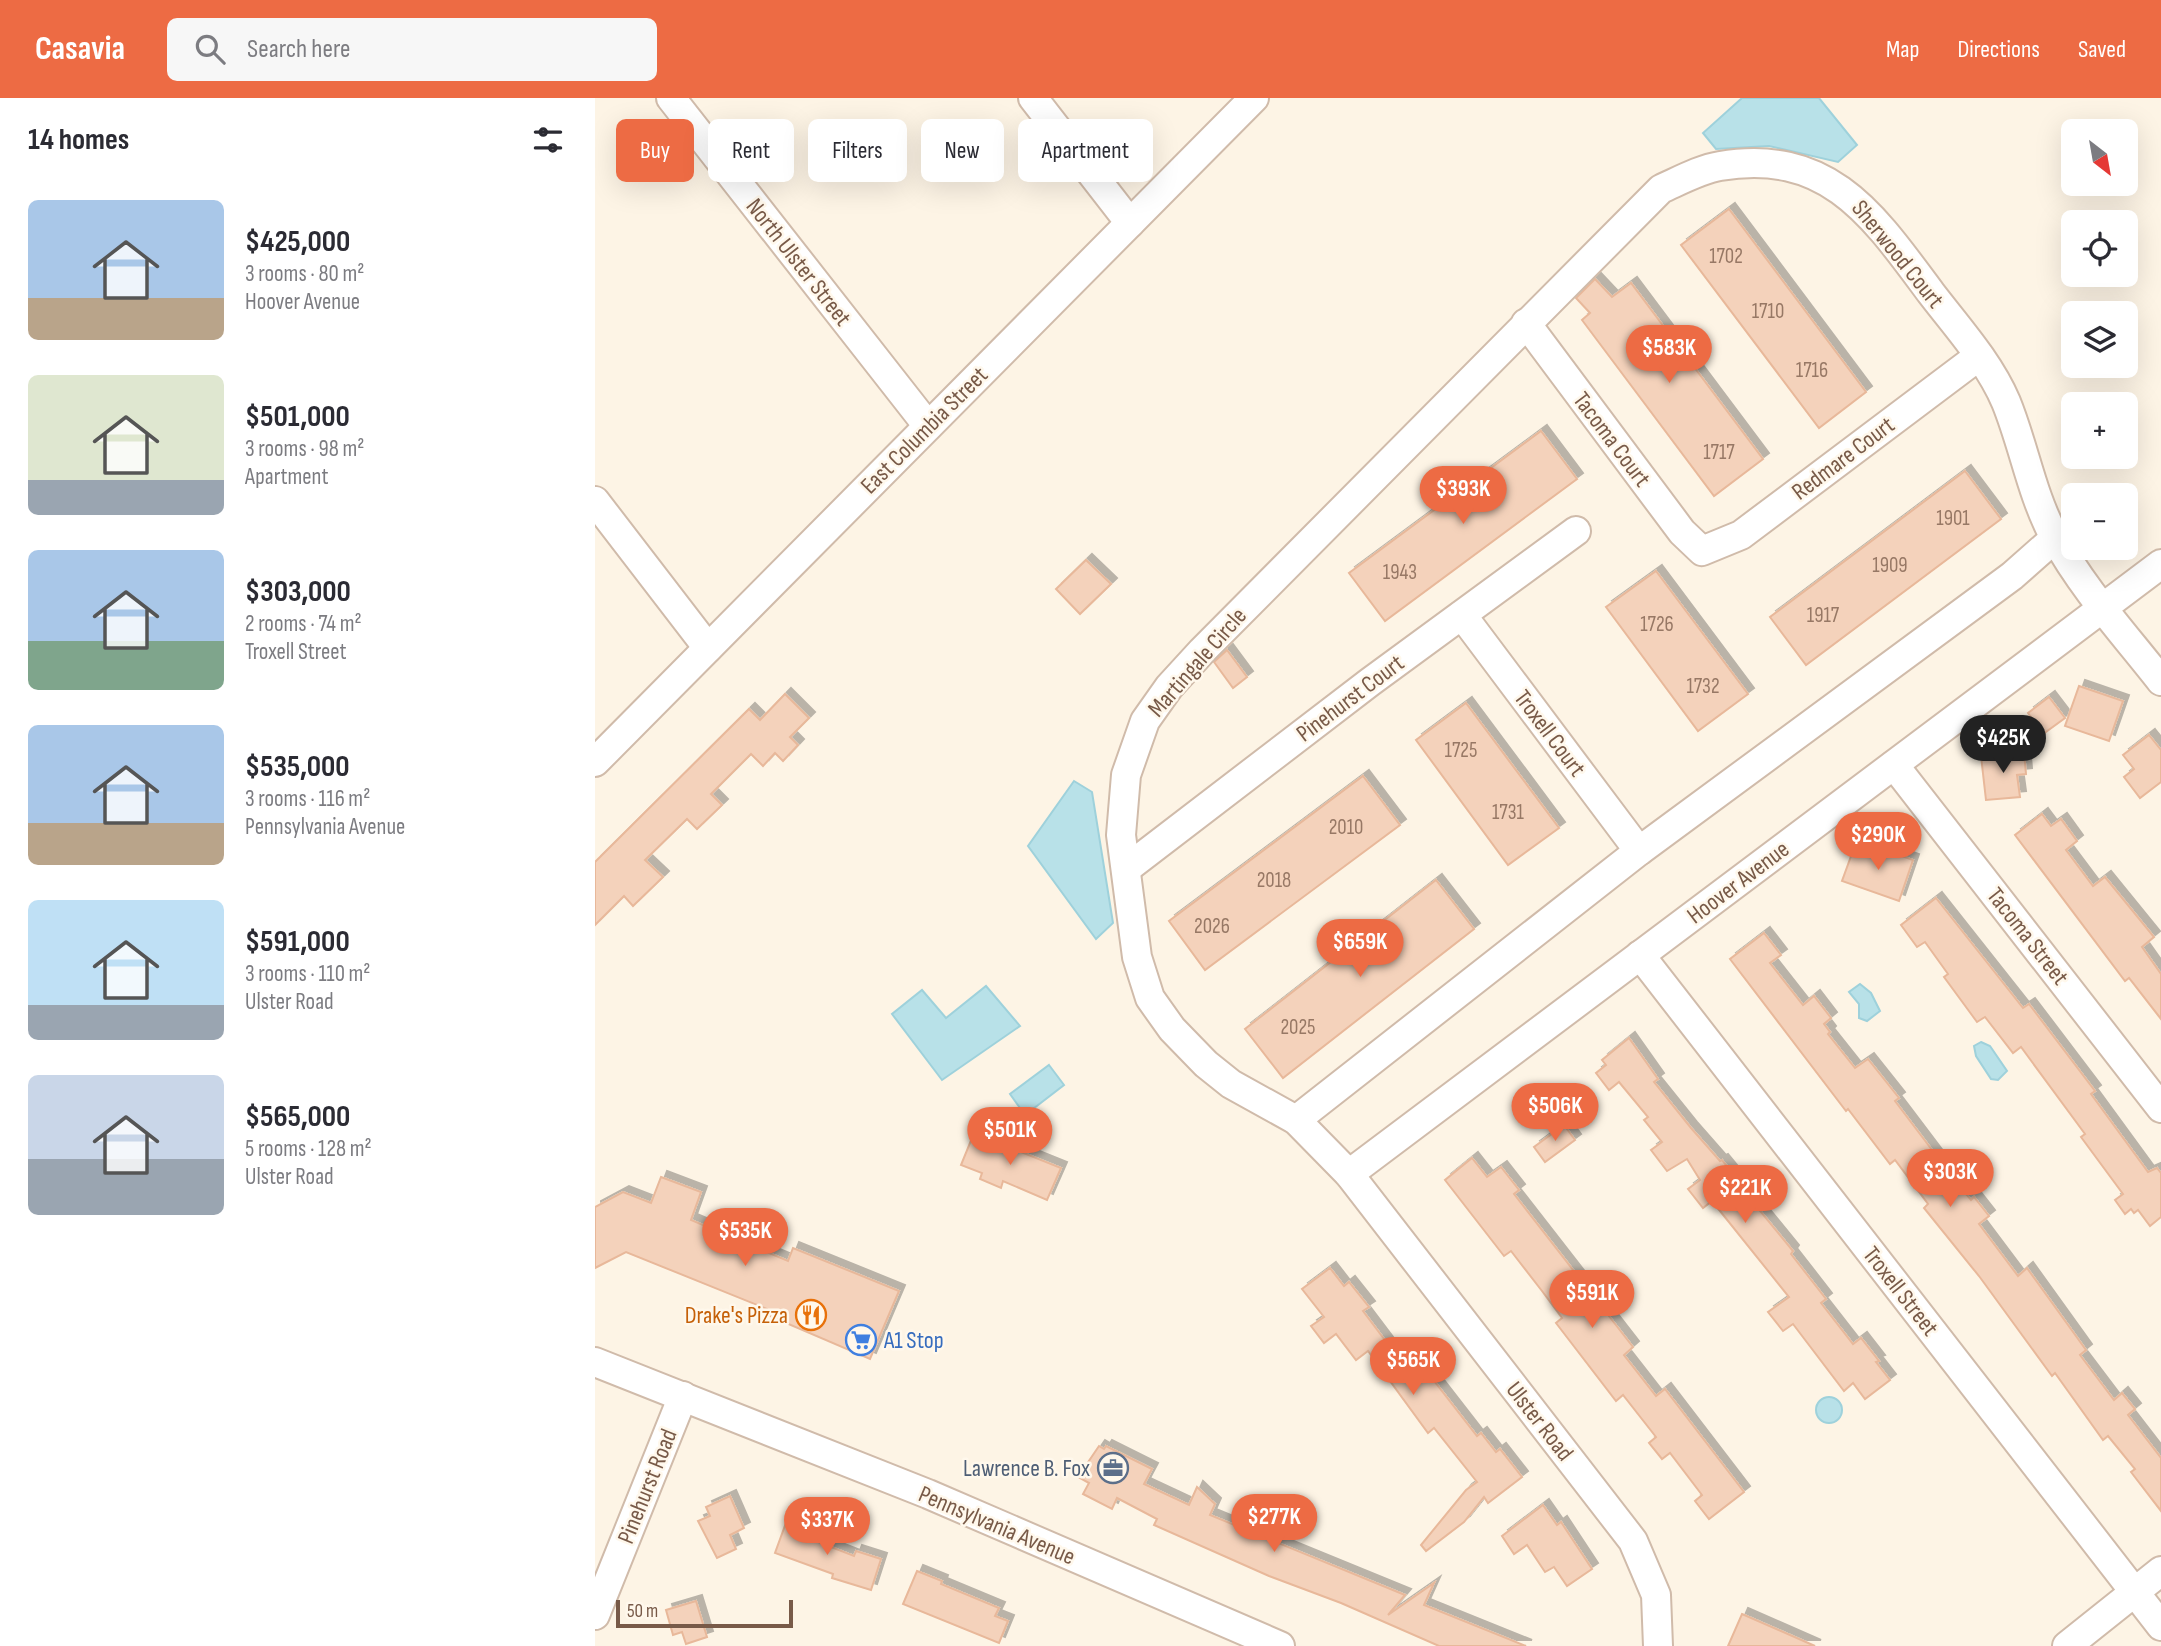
<!DOCTYPE html>
<meta charset="utf-8">
<style>
body{margin:0;font-family:"Sofia Sans Condensed",sans-serif;background:#f7f7f7;color:#2b2b33;height:100vh;display:flex;flex-direction:column;font-size:26px;white-space:nowrap}
*{box-sizing:border-box;margin:0}
p{font-size:23px;color:#7c7c81}
.icon{flex:none;width:38px;height:38px;fill:none;stroke:currentColor;stroke-width:2;stroke-linecap:round;stroke-linejoin:round}
.map{position:relative;flex:1;overflow:hidden}
.drawer{display:flex;flex-direction:column;background:#fff;width:595px}
.drawer>*{flex:none}
.top-card{position:absolute;left:21px;top:21px;width:665px;height:63px;display:flex;gap:14px}
.needle{width:46px;rotate:149deg}
.fabs{position:absolute;left:1466px;top:21px;display:grid;gap:14px}
.fabs a{display:grid;place-items:center;width:77px;height:77px;border-radius:10px;background:#fff;box-shadow:0 7px 28px #0002;font-size:35px}
.scale{position:absolute;left:21px;bottom:18px;width:177px;box-sizing:border-box;padding-left:7px;border:4px solid #785a48;border-top:0;font-size:19px;line-height:24px;white-space:nowrap;color:#785a48;-webkit-text-stroke:5px #fff8ec;paint-order:stroke}
.price{position:absolute;translate:-50% -60px;padding:0 16px;border-radius:24px;background:#ed6b44;color:#fff;font-size:23px;line-height:46px;filter:drop-shadow(0 2px 4px #0008)}
.price::after{content:'';position:absolute;left:50%;top:42px;width:21px;height:16px;margin-left:-10px;background:inherit;clip-path:polygon(0 0,100% 0,50% 100%)}
.price.current{background:#222;color:#fff}
ul{padding:0;list-style:none}
li{display:flex;align-items:center;gap:21px;height:175px;padding:0 28px}
li span{display:grid;place-items:center;flex:none;width:196px;height:140px;border-radius:10px;color:#555}
li>.icon{margin-inline-start:auto}
span .icon{width:84px;height:84px;fill:#fffc;stroke-width:1}
li b{font-size:30px}
h2{display:flex;justify-content:space-between;align-items:center;height:84px;padding:0 28px;font-size:30px}
.tag{padding:0 24px;border-radius:10px;background:#fff;box-shadow:0 7px 28px #0002;font-size:24px;line-height:63px}
.tag.current{background:#ed6b44;color:#fff}
header{display:flex;align-items:center;gap:42px;box-sizing:border-box;height:98px;padding:0 35px;background:#ed6b44;color:#fff}
header strong{font-size:33px}
nav{display:flex;gap:38px;margin-inline-start:auto;font-size:24px}
.search{width:490px;height:63px;background:#f7f7f7;display:flex;align-items:center;gap:18px;box-sizing:border-box;padding:0 24px;border-radius:10px;color:#7c7c81;font-size:26px}
main{display:flex;flex:1;min-height:0}
.map>svg:first-child{display:block}
.water{fill:#b8e1e8;stroke:#9ed1db;stroke-width:2}
.building{fill:#f4d2bb;stroke:#e8b89a;stroke-width:2;filter:url(#shadow)}
.lines{fill:none;stroke-linecap:round;stroke-linejoin:round}
.minor-casing{stroke:#d0bbaa;stroke-width:32}
.minor{stroke:#fff;stroke-width:28}
.labels{text-anchor:middle;stroke-width:5;stroke-linejoin:round;paint-order:stroke}
.number-label{font-size:21px;fill:#977865}
.street-label{font-size:24px;fill:#785a48;stroke:#fff8ec}
.food-label{font-size:24px;fill:#c56008;stroke:#fff8ec;text-anchor:end}
.shop-label{font-size:24px;fill:#366cbe;stroke:#fff8ec;text-anchor:start}
.service-label{font-size:24px;fill:#4e5e75;stroke:#fff8ec;text-anchor:end}
</style>
<header>
<strong>Casavia</strong>
<div class="search"><svg class="icon" aria-label="search" viewBox="0 0 24 24"><circle cx="10" cy="10" r="6"/><path d="M15 15l6 6"/></svg>Search here</div>
<nav><a>Map</a><a>Directions</a><a>Saved</a></nav>
</header>
<main>
<section class="drawer">
<h2>14 homes<svg class="icon" aria-label="filters" viewBox="0 0 24 24"><path d="M4 7h16M4 17h16"/><circle cx="9" cy="7" r="2"/><circle cx="15" cy="17" r="2"/></svg></h2>
<ul>
<li><span style="background:linear-gradient(#a9c7e8 70%,#b9a48a 0)"><svg class="icon" aria-label="home" viewBox="0 0 24 24"><path d="M3 11l9-7 9 7M6 9v11h12V9"/></svg></span><div><b>$425,000</b><p>3 rooms · 80 m²</p><p>Hoover Avenue</p></div></li>
<li><span style="background:linear-gradient(#dfe7d0 75%,#9aa5b1 0)"><svg class="icon" aria-label="home" viewBox="0 0 24 24"><path d="M3 11l9-7 9 7M6 9v11h12V9"/></svg></span><div><b>$501,000</b><p>3 rooms · 98 m²</p><p>Apartment</p></div></li>
<li><span style="background:linear-gradient(#a9c7e8 65%,#7fa58c 0)"><svg class="icon" aria-label="home" viewBox="0 0 24 24"><path d="M3 11l9-7 9 7M6 9v11h12V9"/></svg></span><div><b>$303,000</b><p>2 rooms · 74 m²</p><p>Troxell Street</p></div></li>
<li><span style="background:linear-gradient(#a9c7e8 70%,#b9a48a 0)"><svg class="icon" aria-label="home" viewBox="0 0 24 24"><path d="M3 11l9-7 9 7M6 9v11h12V9"/></svg></span><div><b>$535,000</b><p>3 rooms · 116 m²</p><p>Pennsylvania Avenue</p></div></li>
<li><span style="background:linear-gradient(#bfe0f5 75%,#9aa5b1 0)"><svg class="icon" aria-label="home" viewBox="0 0 24 24"><path d="M3 11l9-7 9 7M6 9v11h12V9"/></svg></span><div><b>$591,000</b><p>3 rooms · 110 m²</p><p>Ulster Road</p></div></li>
<li><span style="background:linear-gradient(#c9d6e8 60%,#9aa5b1 0)"><svg class="icon" aria-label="home" viewBox="0 0 24 24"><path d="M3 11l9-7 9 7M6 9v11h12V9"/></svg></span><div><b>$565,000</b><p>5 rooms · 128 m²</p><p>Ulster Road</p></div></li>
</ul>
</section>
<div class="map">
<svg width="1566" height="1548" viewBox="0 0 1566 1548">
<defs>
<filter id="shadow"><feDropShadow dx="6" dy="-6" stdDeviation="0" flood-color="#0004"/></filter>
</defs>
<rect width="100%" height="100%" fill="#fdf4e5"/>
<g class="water">
<path d="M1147,0H1224L1262,47L1243,64L1174,48L1121,51L1108,35Z"/>
<path d="M479,683L497,694L518,825L501,841L433,748Z"/>
<path d="M1265,886L1276,895L1285,913L1272,923L1264,920V906L1254,894Z"/>
<path d="M391,888L425,928L347,982L297,916L327,892L351,920Z"/>
<path d="M1386,944L1395,948L1412,973L1403,982L1396,981L1381,958L1379,948Z"/>
<path d="M454,967L469,987L430,1017L415,996Z"/>
<circle cx="1234" cy="1312" r="13"/>
</g>
<g class="building">
<path d="M1134,111L1271,294L1224,330L1086,147Z"/>
<path d="M1000,181L1017,199L1036,185L1168,361L1119,398L987,222L995,215L981,200Z"/>
<path d="M946,333L982,381L790,523L754,475Z"/>
<path d="M1370,373L1406,421L1211,567L1175,519Z"/>
<path d="M491,462L516,486L485,516L461,491Z"/>
<path d="M1061,473L1153,596L1103,633L1011,509Z"/>
<path d="M632,552L652,579L638,590L619,564Z"/>
<path d="M1484,588L1528,603L1514,643L1470,628Z"/>
<path d="M190,596L214,620L195,639L203,647L188,663L180,655L168,668L156,656L116,696L127,707L102,731L92,721L50,762L68,779L38,808L29,798L0,827V764L154,611L165,622Z"/>
<path d="M1454,599L1470,620L1448,636L1433,615Z"/>
<path d="M871,605L964,730L913,767L821,642Z"/>
<path d="M1554,637L1566,652V684L1545,700L1529,679L1539,671L1528,657Z"/>
<path d="M1429,654L1431,676L1422,677L1425,699L1391,702L1386,658Z"/>
<path d="M768,678L805,727L610,872L574,823Z"/>
<path d="M1447,716L1456,728L1466,721L1482,743L1471,752L1498,788L1510,779L1559,839L1547,849L1566,876V921L1534,880L1530,883L1420,737Z"/>
<path d="M1276,747L1318,762L1304,803L1247,783L1259,750L1273,755Z"/>
<path d="M841,782L879,831L688,980L650,931Z"/>
<path d="M1341,800L1428,910L1434,906L1500,993L1496,996L1553,1074L1562,1070L1566,1075V1119L1555,1128L1543,1112L1539,1115L1536,1111L1530,1116L1520,1102L1528,1096L1486,1039L1490,1036L1426,949L1418,955L1390,919L1382,924L1349,879L1353,876L1330,844L1322,849L1306,827Z"/>
<path d="M1169,835L1186,857L1175,865L1208,907L1219,898L1236,920L1229,926L1235,934L1233,936L1260,970L1273,961L1304,1000L1300,1003L1362,1085L1376,1102L1379,1099L1394,1118L1384,1126L1423,1178L1432,1170L1491,1252L1485,1257L1519,1302L1527,1295L1540,1311L1533,1317L1566,1360V1413L1536,1374L1540,1371L1513,1338L1508,1342L1460,1275L1457,1278L1384,1178L1329,1110L1333,1106L1300,1062L1295,1066L1253,1011L1251,1013L1135,861Z"/>
<path d="M1034,940L1063,981L1059,984L1096,1030L1125,1063L1127,1062L1145,1084L1143,1086L1198,1153L1196,1156L1231,1201L1226,1205L1258,1246L1266,1240L1284,1263L1281,1264L1295,1282L1270,1301L1258,1285L1249,1293L1198,1226L1188,1233L1173,1214L1194,1199L1117,1103L1108,1110L1093,1091L1105,1082L1092,1061L1072,1073L1056,1052L1067,1044L1049,1022L1053,1019L1024,984L1014,992L1001,975L1011,967L1007,962Z"/>
<path d="M969,1027L980,1042L950,1064L939,1049Z"/>
<path d="M379,1035L466,1070L452,1102L408,1083L406,1090L385,1081L387,1075L366,1067Z"/>
<path d="M877,1060L892,1079L906,1069L924,1092L919,1096L1038,1249L1029,1257L1061,1298L1070,1291L1149,1394L1114,1421L1100,1403L1107,1397L1075,1355L1067,1361L1054,1345L1061,1339L1028,1297L1021,1303L961,1225L967,1220L947,1193L916,1153L909,1158L850,1082Z"/>
<path d="M66,1079L106,1094L96,1122L193,1163L198,1150L304,1193L275,1261L170,1216L172,1211L31,1154L0,1170V1109L28,1094L56,1105Z"/>
<path d="M735,1170L749,1188L754,1184L774,1209L768,1213L805,1262L812,1256L818,1264L822,1261L882,1338L886,1335L901,1354L905,1351L927,1379L893,1405L889,1399L869,1424L831,1453L826,1447L871,1392L882,1384L839,1330L833,1335L773,1253L761,1262L741,1236L729,1245L716,1228L729,1219L707,1191Z"/>
<path d="M504,1348L509,1351L511,1348L557,1371L549,1386L594,1407L602,1389L620,1406L615,1417L810,1497L793,1517L839,1485L829,1507L931,1548H844L746,1505L674,1478L559,1427L562,1421L522,1400L517,1411L488,1396L494,1385L483,1379Z"/>
<path d="M135,1398L149,1430L135,1437L141,1451L122,1460L103,1423L115,1418L111,1409Z"/>
<path d="M948,1407L962,1427L966,1424L997,1471L972,1488L959,1469L950,1474L932,1447L919,1456L907,1438Z"/>
<path d="M192,1422L217,1431L213,1440L259,1458L261,1453L286,1461L276,1492L237,1480L238,1476L180,1455Z"/>
<path d="M322,1473L347,1483L346,1486L404,1510L400,1518L413,1523L404,1545L308,1506Z"/>
<path d="M101,1503L112,1539L91,1546L87,1534L78,1537L71,1512Z"/>
<path d="M1147,1516L1220,1548H1133Z"/>
</g>
<g class="lines">
<g class="minor-casing">
<g id="minor">
<path d="M76,0L333,328"/>
<path d="M438,0L535,125"/>
<path d="M931,225L1087,434L1107,453L1146,437L1384,258"/>
<path d="M0,403L113,550"/>
<path d="M867,517L1044,753"/>
<path d="M0,664L659,0"/>
<path d="M1299,667L1566,1010"/>
<path d="M531,771L775,584L981,433"/>
<path d="M1045,857L1566,1528"/>
<path d="M701,1022L1044,753L1417,478L1460,440"/>
<path d="M754,1076L1566,466"/>
<path d="M0,1264L333,1396L685,1548"/>
<path d="M0,1517L88,1298"/>
<path d="M1063,1548L1061,1497L1038,1443L754,1076L701,1022L636,986L611,966L577,931L555,900L542,859L526,737L531,677L550,623L574,589L607,553L1066,91C1084,83 1106,71 1125,68C1234,50 1278,117 1336,195C1362,229 1394,264 1411,304C1429,348 1436,395 1459,438C1487,490 1530,537 1566,583"/>
<path d="M1472,1548L1566,1473"/>
</g>
</g>
<use href="#minor" class="minor"/>
</g>
<defs>
<g id="restaurant-ring" transform="scale(1.575)"><circle r="9.5" fill="#fff8ec" stroke="#e8710a" stroke-width="1.5"/><path d="M-5-6h1v4h1v-4h1v4h1v-4h1v5L-1.5 .5V6h-2V.5L-5-1ZM5-6V6H3V1.5H1.5Q1.5-4 5-6Z" fill="#e8710a"/></g>
<g id="supermarket-ring" transform="scale(1.575)"><circle r="9.5" fill="#fff8ec" stroke="#3f7fe0" stroke-width="1.5"/><path d="M-6-5.5h2.5l.6 2H6L4.5 2H-2.5L-4.4-4H-6ZM-1.5 3.2a1.3 1.3 0 1 0 .1 0ZM3 3.2a1.3 1.3 0 1 0 .1 0Z" fill="#3f7fe0"/></g>
<g id="office-ring" transform="scale(1.575)"><circle r="9.5" fill="#fff8ec" stroke="#5c6f8a" stroke-width="1.5"/><path d="M-6-3h4V-5.5h4V-3h4V5H-6ZM-1-4.5V-3h2v-1.5ZM-6 0V1H6V0Z" fill="#5c6f8a"/></g>
</defs>
<g fill-rule="evenodd">
<use href="#restaurant-ring" x="216" y="1217"/>
<use href="#supermarket-ring" x="266" y="1242"/>
<use href="#office-ring" x="518" y="1370"/>
</g>
<g class="labels">
<g class="number-label">
<text x="1131" y="165">1702</text>
<text x="1173" y="220">1710</text>
<text x="1217" y="279">1716</text>
<text x="1124" y="361">1717</text>
<text x="1358" y="427">1901</text>
<text x="1295" y="474">1909</text>
<text x="805" y="481">1943</text>
<text x="1228" y="524">1917</text>
<text x="1062" y="533">1726</text>
<text x="1108" y="595">1732</text>
<text x="866" y="659">1725</text>
<text x="913" y="721">1731</text>
<text x="751" y="736">2010</text>
<text x="679" y="789">2018</text>
<text x="617" y="835">2026</text>
<text x="703" y="936">2025</text>
</g>
<g class="street-label">
<text transform="translate(1303 156) rotate(51)" y="8">Sherwood Court</text>
<text transform="translate(204 164) rotate(52)" y="8">North Ulster Street</text>
<text transform="translate(329 332) rotate(-45)" y="8">East Columbia Street</text>
<text transform="translate(1017 341) rotate(53)" y="8">Tacoma Court</text>
<text transform="translate(1248 360) rotate(-37)" y="8">Redmare Court</text>
<text transform="translate(602 564) rotate(-49)" y="8">Martingale Circle</text>
<text transform="translate(755 600) rotate(-37)" y="8">Pinehurst Court</text>
<text transform="translate(955 635) rotate(53)" y="8">Troxell Court</text>
<text transform="translate(1143 784) rotate(-37)" y="8">Hoover Avenue</text>
<text transform="translate(1433 838) rotate(52)" y="8">Tacoma Street</text>
<text transform="translate(1306 1193) rotate(52)" y="8">Troxell Street</text>
<text transform="translate(945 1323) rotate(52)" y="8">Ulster Road</text>
<text transform="translate(52 1388) rotate(-68)" y="8">Pinehurst Road</text>
<text transform="translate(402 1427) rotate(23)" y="8">Pennsylvania Avenue</text>
</g>
<g class="food-label">
<text x="193" y="1225">Drake's Pizza</text>
</g>
<g class="shop-label">
<text x="289" y="1250">A1 Stop</text>
</g>
<g class="service-label">
<text x="495" y="1378">Lawrence B. Fox</text>
</g>
</g>
</svg>
<div class="fabs">
<a><svg class="needle" viewBox="-14 -14 28 28"><path d="M0-13l5 13h-10z" fill="#e53935"/><path d="M0 13l5-13h-10z" fill="#7c7c81"/></svg></a>
<a><svg class="icon" aria-label="locate" viewBox="0 0 24 24"><circle cx="12" cy="12" r="6"/><path d="M12 2v4M12 18v4M2 12h4M18 12h4"/></svg></a>
<a><svg class="icon" aria-label="layers" viewBox="0 0 24 24"><path d="M12 4l9 5-9 5-9-5zM3 14l9 5 9-5"/></svg></a>
<a>+</a>
<a>−</a>
</div>
<div class="scale">50 m</div>
<b class="price" style="left:1074px;top:287px">$583K</b>
<b class="price" style="left:868px;top:428px">$393K</b>
<b class="price current" style="left:1408px;top:677px">$425K</b>
<b class="price" style="left:1283px;top:774px">$290K</b>
<b class="price" style="left:765px;top:881px">$659K</b>
<b class="price" style="left:960px;top:1045px">$506K</b>
<b class="price" style="left:415px;top:1069px">$501K</b>
<b class="price" style="left:1355px;top:1111px">$303K</b>
<b class="price" style="left:1150px;top:1127px">$221K</b>
<b class="price" style="left:150px;top:1170px">$535K</b>
<b class="price" style="left:997px;top:1232px">$591K</b>
<b class="price" style="left:818px;top:1299px">$565K</b>
<b class="price" style="left:679px;top:1456px">$277K</b>
<b class="price" style="left:232px;top:1459px">$337K</b>
<div class="top-card">
<a class="tag current">Buy</a>
<a class="tag">Rent</a>
<a class="tag">Filters</a>
<a class="tag">New</a>
<a class="tag">Apartment</a>
</div>
</div>
</main>
